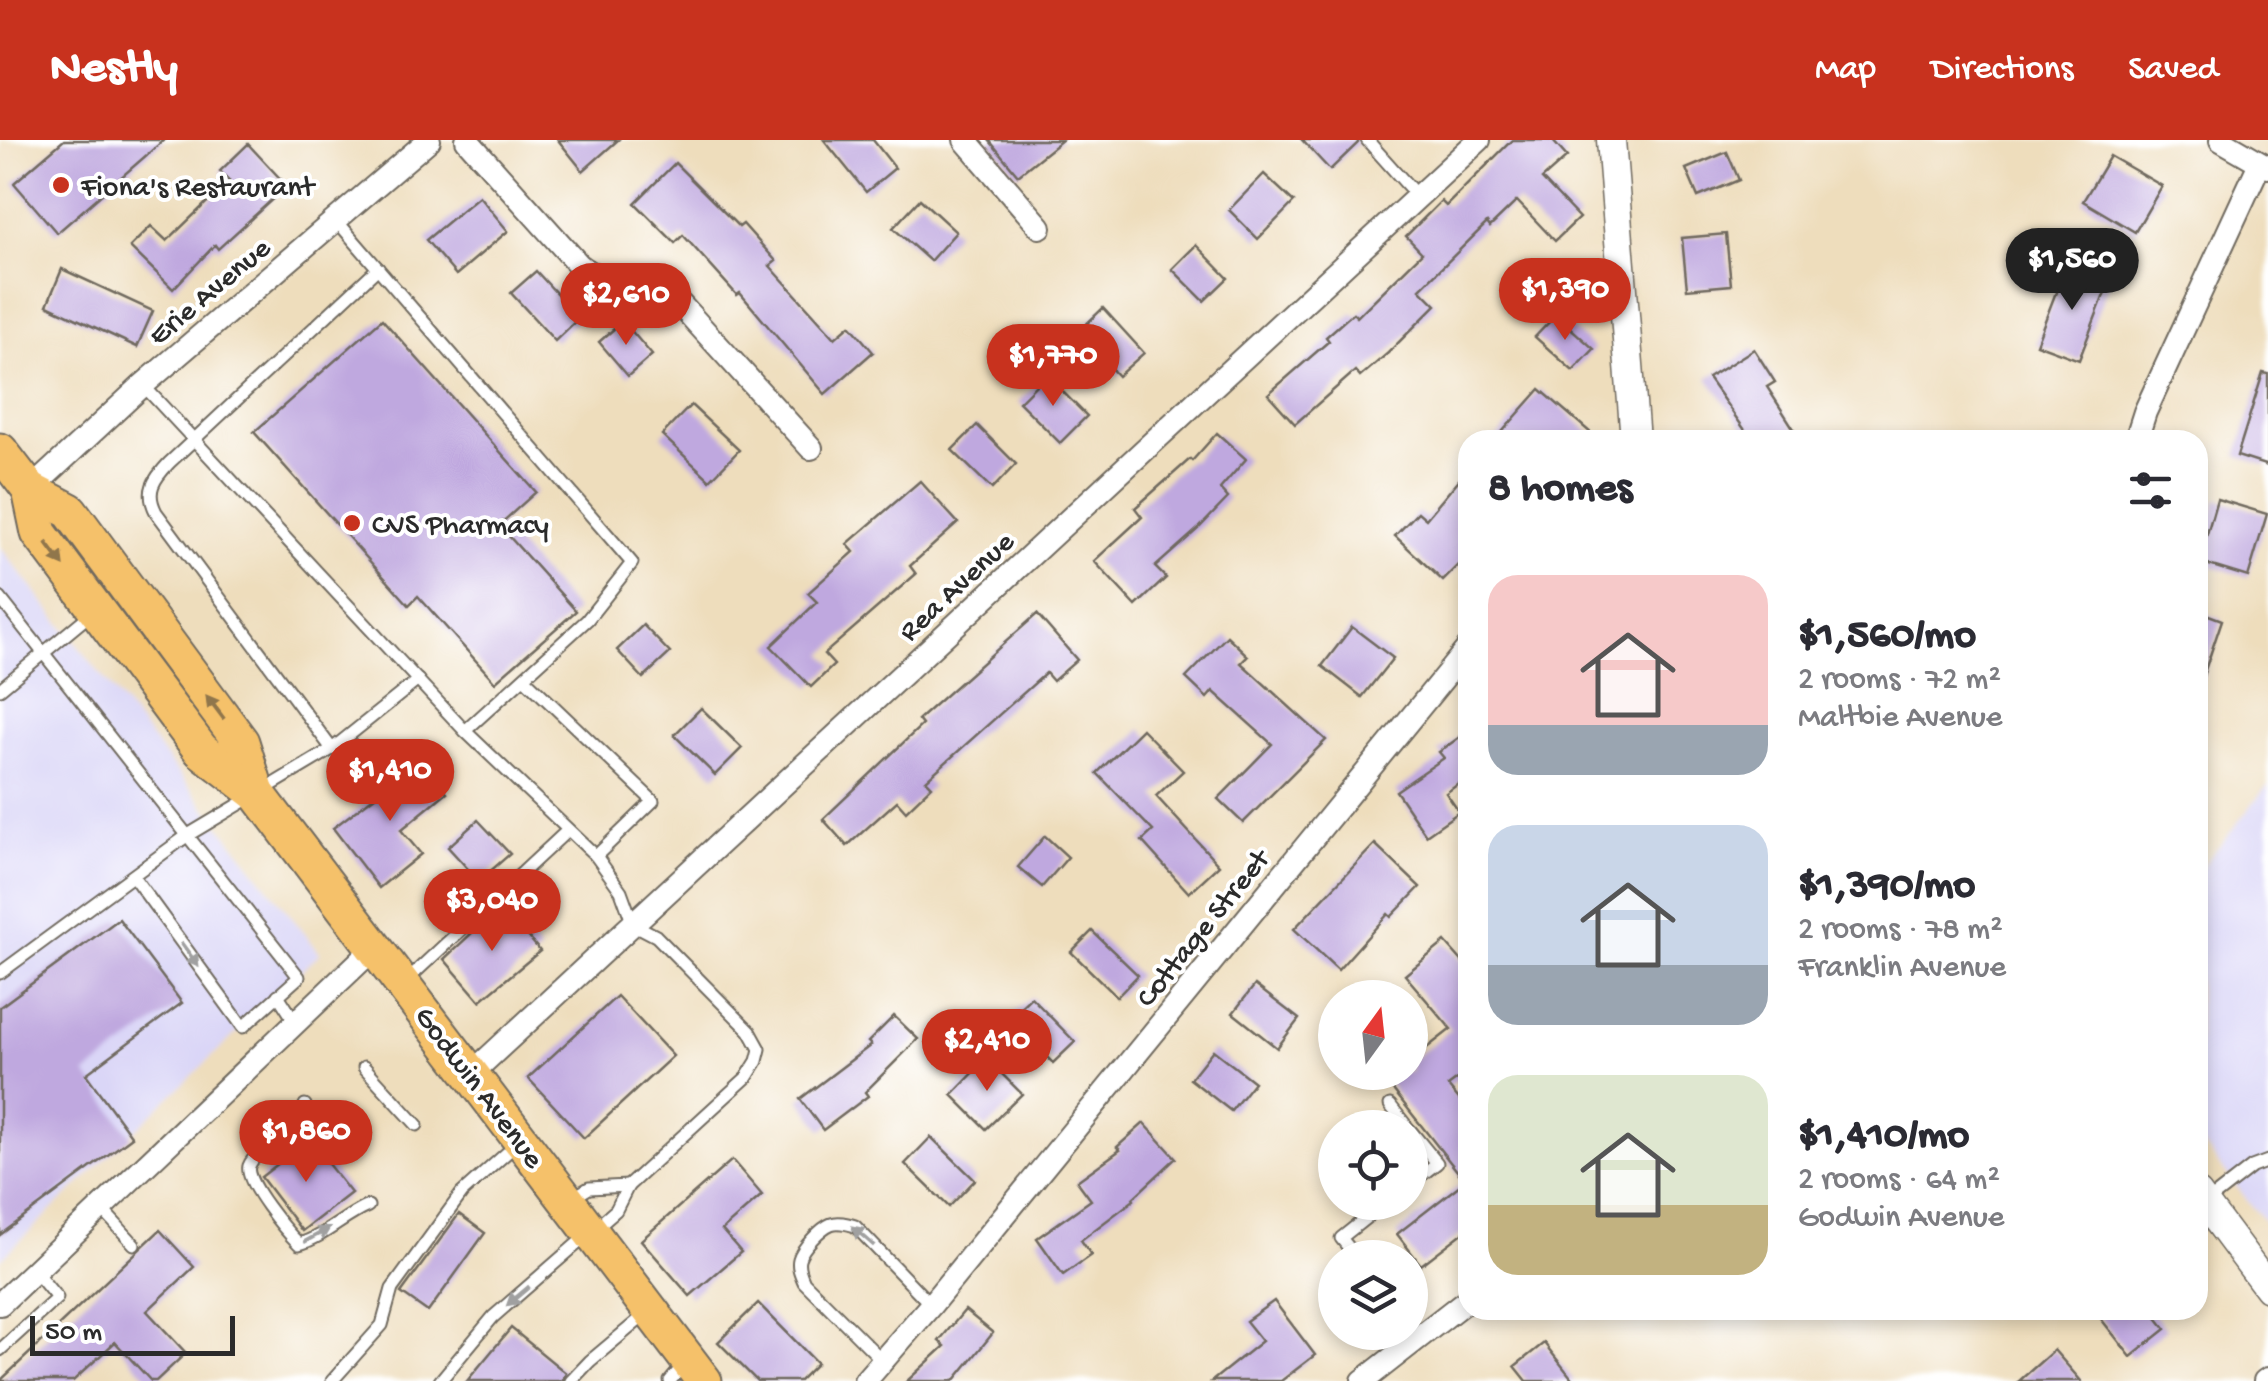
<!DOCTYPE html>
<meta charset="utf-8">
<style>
body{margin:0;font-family:"Gochi Hand",sans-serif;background:#f7f7f7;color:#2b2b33;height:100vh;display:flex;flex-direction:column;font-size:38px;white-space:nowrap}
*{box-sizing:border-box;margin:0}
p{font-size:32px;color:#7c7c81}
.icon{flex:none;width:55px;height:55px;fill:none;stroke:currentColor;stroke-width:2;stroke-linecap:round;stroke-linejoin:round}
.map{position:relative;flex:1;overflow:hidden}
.sheet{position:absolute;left:1458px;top:290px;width:750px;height:890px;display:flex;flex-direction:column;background:#fff;border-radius:30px;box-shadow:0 5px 15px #0003}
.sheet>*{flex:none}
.needle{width:65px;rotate:15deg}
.fabs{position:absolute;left:1318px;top:840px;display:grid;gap:20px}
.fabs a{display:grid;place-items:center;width:110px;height:110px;border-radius:50%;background:#fff;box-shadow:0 5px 15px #0003;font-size:50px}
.scale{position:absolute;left:30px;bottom:25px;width:205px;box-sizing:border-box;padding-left:10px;border:5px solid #2b2b2b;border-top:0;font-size:28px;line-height:35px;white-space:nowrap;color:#2b2b2b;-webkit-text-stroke:8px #fff;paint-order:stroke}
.price{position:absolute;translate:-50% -85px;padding:0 22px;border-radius:35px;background:#c8321e;color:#fff;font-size:32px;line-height:65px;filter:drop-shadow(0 2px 5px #0008)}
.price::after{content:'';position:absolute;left:50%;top:60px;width:30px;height:22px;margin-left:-15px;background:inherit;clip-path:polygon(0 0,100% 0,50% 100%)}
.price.current{background:#222;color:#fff}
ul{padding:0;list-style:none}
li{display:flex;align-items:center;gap:30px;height:250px;padding:0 30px}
li span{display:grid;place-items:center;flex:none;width:280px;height:200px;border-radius:30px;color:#555}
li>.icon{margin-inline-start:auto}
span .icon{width:120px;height:120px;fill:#fffc;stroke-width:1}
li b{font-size:42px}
h2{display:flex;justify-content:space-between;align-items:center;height:120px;padding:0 30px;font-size:42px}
header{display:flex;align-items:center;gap:60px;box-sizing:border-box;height:140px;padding:0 50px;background:#c8321e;color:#fff}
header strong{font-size:48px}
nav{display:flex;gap:55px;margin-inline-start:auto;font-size:35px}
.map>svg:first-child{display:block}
.built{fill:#dad6f7}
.building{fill:#bfa8df}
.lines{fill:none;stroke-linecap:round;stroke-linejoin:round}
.service-casing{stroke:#6f695e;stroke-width:15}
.minor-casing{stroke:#6f695e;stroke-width:26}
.tertiary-casing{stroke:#6f695e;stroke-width:31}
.primary-casing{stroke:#6f695e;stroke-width:39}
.service{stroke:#fff;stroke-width:11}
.minor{stroke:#fff;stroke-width:22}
.tertiary{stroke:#fff;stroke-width:28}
.primary{stroke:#f5c16b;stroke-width:35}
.oneway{fill:#90764b}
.oneway2{fill:#a0a0a0}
.poi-dot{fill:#c8321e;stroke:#fff;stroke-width:4}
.labels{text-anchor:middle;stroke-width:8;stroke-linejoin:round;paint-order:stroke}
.poi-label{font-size:30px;fill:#2b2b2b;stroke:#fff;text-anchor:start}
.street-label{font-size:30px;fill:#2b2b2b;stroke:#fff}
</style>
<header>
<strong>Nestly</strong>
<nav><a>Map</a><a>Directions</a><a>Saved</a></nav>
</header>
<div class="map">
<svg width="2268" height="1241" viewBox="0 0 2268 1241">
<rect width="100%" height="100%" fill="#fff"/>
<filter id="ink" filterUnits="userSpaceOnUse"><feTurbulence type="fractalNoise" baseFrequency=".01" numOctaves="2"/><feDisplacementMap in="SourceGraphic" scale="20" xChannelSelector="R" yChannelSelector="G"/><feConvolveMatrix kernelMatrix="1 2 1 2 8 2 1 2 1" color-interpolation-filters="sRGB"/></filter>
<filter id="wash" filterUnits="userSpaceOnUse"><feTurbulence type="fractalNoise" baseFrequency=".0048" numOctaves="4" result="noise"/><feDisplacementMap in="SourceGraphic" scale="40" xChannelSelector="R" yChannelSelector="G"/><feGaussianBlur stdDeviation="2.25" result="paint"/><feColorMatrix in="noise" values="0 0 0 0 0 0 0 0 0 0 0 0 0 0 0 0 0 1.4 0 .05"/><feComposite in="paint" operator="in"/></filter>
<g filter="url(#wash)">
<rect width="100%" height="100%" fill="#eeddbc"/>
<g class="built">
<path d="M0,407L320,813L0,1120Z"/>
<path d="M2268,645V1086L2198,998V732Z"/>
</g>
<g id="blocks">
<g class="building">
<path d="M64,0H164L57,93L14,43Z"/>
<path d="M558,0H618L583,31Z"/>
<path d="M824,0H873L895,28L866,52Z"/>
<path d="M989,0H1062L1018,35Z"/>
<path d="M1302,0H1358V3L1330,30Z"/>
<path d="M1512,0H1552L1567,17L1542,39L1579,78L1555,101L1517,61L1490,87L1487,83L1420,149L1436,165L1388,213L1360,237L1355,231L1295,284L1268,254L1329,201L1326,197L1353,173L1357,177L1422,113L1406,96L1441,61L1446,66Z"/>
<path d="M248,4L287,46L218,109L215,105L173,149L130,107L151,86L167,101L229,41L220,31Z"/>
<path d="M1727,12L1739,40L1698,57L1686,29Z"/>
<path d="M2110,16L2162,46L2135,92L2083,61Z"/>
<path d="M675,23L739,87L743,84L776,121L770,126L835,198L850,185L873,212L825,254L740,153L737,155L683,95L675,103L635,63Z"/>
<path d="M1264,34L1294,62L1258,99L1229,70Z"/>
<path d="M479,56L508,91L456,135L426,100Z"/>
<path d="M920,59L956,92L930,121L893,88Z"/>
<path d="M1726,94L1731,145L1687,149L1682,98Z"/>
<path d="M1196,105L1228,138L1204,161L1172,129Z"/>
<path d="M2066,126L2109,142L2079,220L2036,204Z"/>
<path d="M62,129L153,171L137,207L47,165Z"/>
<path d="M536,131L579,178L555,201L511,153Z"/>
<path d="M1103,168L1144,213L1118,236L1078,192Z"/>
<path d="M1556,175L1594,209L1573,231L1535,197Z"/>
<path d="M382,179L536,352L499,385L576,471L495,542L418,456L409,465L254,292Z"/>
<path d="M623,181L652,215L628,236L599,202Z"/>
<path d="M1754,209L1775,242L1767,247L1801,300H1752L1708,238Z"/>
<path d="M2263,233L2268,234V326L2237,316Z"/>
<path d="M1046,235L1087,276L1060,303L1019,262Z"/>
<path d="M1540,249L1599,300H1495Z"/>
<path d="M691,265L739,310L710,340L662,295Z"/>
<path d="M977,285L1016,324L992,349L952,310Z"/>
<path d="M1217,293L1246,319L1220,349L1228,358L1199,388L1155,427L1166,438L1136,466L1094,421L1142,377L1135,368L1190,319L1192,321Z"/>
<path d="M1468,329V416L1443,441L1395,396L1418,372L1426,379Z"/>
<path d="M920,341L958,383L910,426L916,434L824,514L834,525L811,547L771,506L817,462L808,453L854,412L847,404Z"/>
<path d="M2217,359L2267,374L2248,437L2199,422Z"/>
<path d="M2198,471L2222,480L2201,542L2198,541Z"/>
<path d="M1037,474L1077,520L1053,541L1046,533L926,640L932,646L906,671L897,661L847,706L823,679L922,585L918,580Z"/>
<path d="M643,485L670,513L643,538L617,510Z"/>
<path d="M1352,487L1393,518L1362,557L1322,526Z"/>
<path d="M1227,496L1248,516L1241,523L1326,600L1243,683L1218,659L1272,604L1213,551L1207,558L1186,538Z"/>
<path d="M701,568L742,608L715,635L674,595Z"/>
<path d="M1142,589L1183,631L1156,656L1219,725L1189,753L1142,701L1153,691L1097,633Z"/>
<path d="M1468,591V651L1461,642L1446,653L1459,672L1426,695L1396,651L1444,618L1439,612Z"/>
<path d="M421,621L447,652L401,690L421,714L379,748L333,688Z"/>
<path d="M478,680L510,714L479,741L448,707Z"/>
<path d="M1045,696L1068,717L1042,747L1018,727Z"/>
<path d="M1375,704L1420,747L1391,777L1388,774L1338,830L1294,789Z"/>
<path d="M502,765L540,811L480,861L444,819Z"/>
<path d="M119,779L182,863L86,934L132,997L0,1095V867Z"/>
<path d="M1092,791L1138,835L1117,857L1071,812Z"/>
<path d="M1445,802L1468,828V931L1448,946L1468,970V1089L1421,1125L1397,1094L1465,1041L1379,932H1410V921L1451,889L1405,835Z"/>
<path d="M1255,845L1299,879L1277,908L1233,873Z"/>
<path d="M617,856L673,916L584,998L528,938Z"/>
<path d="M1031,857L1075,902L1053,923L1009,878Z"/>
<path d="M894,876L918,899L865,952L868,956L823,990L800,959L871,905L868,902Z"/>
<path d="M1213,910L1254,942L1231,971L1190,939Z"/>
<path d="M987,919L1022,954L986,989L952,955Z"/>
<path d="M1144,983L1176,1018L1133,1058L1134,1060L1081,1100L1091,1115L1063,1135L1037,1098L1091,1060L1077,1041L1120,1010L1117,1007Z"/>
<path d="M931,997L975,1040L949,1067L905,1024Z"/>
<path d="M309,1000L351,1053L302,1091L261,1037Z"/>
<path d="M732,1020L762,1055L722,1090L741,1112L690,1156L641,1100Z"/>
<path d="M459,1074L485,1093L428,1172L401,1153Z"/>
<path d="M160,1090L194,1127L147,1171L186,1213L156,1241H151L115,1202L73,1241H0Z"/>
<path d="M1274,1161L1315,1215L1281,1241H1212L1262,1201L1246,1181Z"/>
<path d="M758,1163L817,1223L799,1241H757L718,1202Z"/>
<path d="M965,1170L993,1193L954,1241H907L945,1206L939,1201Z"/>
<path d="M2094,1170H2151L2166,1189L2131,1217Z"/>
<path d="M511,1188L566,1233L562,1241H467Z"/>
<path d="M1544,1203L1574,1241H1527L1515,1226Z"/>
<path d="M2054,1210L2081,1241H2019Z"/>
</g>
</g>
</g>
<g filter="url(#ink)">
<use href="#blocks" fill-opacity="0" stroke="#6f695e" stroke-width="2.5"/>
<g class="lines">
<g class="service-casing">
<g id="service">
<path d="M1367,0L1418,57"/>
<path d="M143,245L465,591L587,480L632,423L337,81"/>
<path d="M0,458L299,837L243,887L133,736"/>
<path d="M525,539L653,661L596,716"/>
<path d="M0,549L93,472"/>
<path d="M465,591L596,716L621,751L633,784L656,796L750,891L760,909L757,921L747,937L628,1046"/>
<path d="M332,609L156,372C145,351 154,339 169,323L378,128"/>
<path d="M0,833L188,695L332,609L418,540"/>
<path d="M406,841L568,690"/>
<path d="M278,855L296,883"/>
<path d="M364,927L417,985"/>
<path d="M305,965C302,974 300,987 293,993C281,1004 255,1010 249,1026C244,1042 287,1092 299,1104C324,1097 344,1076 368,1066"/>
<path d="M1390,965L1408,988"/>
<path d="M1410,990L1437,1023L1410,1044"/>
<path d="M2206,1063L2252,1027L2268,1021"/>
<path d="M101,1068L134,1104"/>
<path d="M1357,1118L1341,1098L1386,1062"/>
<path d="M0,1210L57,1158L35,1131"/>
<path d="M882,1220L804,1142C801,1135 797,1127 799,1119C802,1108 821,1088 831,1084C839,1081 848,1084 855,1086L931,1165"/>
<path d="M332,1241L382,1185L392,1149L462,1053L519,1002"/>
<path d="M440,1241L493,1177L616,1070L628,1046L589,1048L569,1060"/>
<path d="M571,1241L590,1221L646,1174"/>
<path d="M670,1241L686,1222"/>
</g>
</g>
<g class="minor-casing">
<g id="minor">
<path d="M467,0L579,125C609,149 647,143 680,164L811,308"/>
<path d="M965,0L1040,87"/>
<path d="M2221,0L2268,27"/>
<path d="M2136,300L2145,272L2260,23"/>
<path d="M30,350L143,245L429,0"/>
<path d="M472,933L1479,0"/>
<path d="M0,1164L375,807"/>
<path d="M865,1241L931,1165L1468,508"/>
<path d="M1363,1241L1468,1159"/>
<path d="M2265,1241L2268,1239"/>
</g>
</g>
<g class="tertiary-casing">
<g id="tertiary">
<path d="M1611,0L1635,300"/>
<path d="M2198,1054L2268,1148"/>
</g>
</g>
<g class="primary-casing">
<g id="primary">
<path d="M0,311L30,350L70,371L241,602L257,653"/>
<path d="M30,350L39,393L201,610L257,653L704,1241"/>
</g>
</g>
<use href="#service" class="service"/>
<use href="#minor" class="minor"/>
<use href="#tertiary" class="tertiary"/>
<use href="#primary" class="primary"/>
</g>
<defs><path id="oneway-solid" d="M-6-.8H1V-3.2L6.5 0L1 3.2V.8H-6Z" transform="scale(2.5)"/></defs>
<g class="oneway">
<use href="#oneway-solid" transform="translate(55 414) rotate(53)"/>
<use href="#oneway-solid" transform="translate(215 567) rotate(-127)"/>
</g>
<g class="oneway2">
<use href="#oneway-solid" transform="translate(190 815) rotate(54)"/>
<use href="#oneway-solid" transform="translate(317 1095) rotate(-29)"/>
<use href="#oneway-solid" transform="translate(863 1096) rotate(-139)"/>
<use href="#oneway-solid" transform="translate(518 1156) rotate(140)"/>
</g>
</g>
<g class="poi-dot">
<circle cx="61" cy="45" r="10"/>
<circle cx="352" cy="383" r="10"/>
</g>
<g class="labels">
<g class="poi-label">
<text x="81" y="55">Fiona's Restaurant</text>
<text x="372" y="393">CVS Pharmacy</text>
</g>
<g class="street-label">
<text transform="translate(208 150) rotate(-40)" y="10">Erie Avenue</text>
<text transform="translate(955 445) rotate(-43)" y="10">Rea Avenue</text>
<text transform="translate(1201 787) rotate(-51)" y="10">Cottage Street</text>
<text transform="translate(481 946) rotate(53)" y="10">Godwin Avenue</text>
</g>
</g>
</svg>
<div class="fabs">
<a><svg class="needle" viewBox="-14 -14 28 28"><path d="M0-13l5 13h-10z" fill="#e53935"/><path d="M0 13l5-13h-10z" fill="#7c7c81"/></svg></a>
<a><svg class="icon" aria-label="locate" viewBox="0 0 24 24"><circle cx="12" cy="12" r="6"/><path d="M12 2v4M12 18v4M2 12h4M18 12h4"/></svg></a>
<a><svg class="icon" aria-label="layers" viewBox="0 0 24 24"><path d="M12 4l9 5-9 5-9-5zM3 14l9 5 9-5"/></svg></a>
</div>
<div class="scale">50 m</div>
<b class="price current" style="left:2072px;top:173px">$1,560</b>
<b class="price" style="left:1565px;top:203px">$1,390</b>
<b class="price" style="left:626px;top:208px">$2,610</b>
<b class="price" style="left:1053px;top:269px">$1,770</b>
<b class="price" style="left:390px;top:684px">$1,410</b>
<b class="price" style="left:492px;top:814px">$3,040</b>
<b class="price" style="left:987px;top:954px">$2,410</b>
<b class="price" style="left:306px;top:1045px">$1,860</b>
<section class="sheet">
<h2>8 homes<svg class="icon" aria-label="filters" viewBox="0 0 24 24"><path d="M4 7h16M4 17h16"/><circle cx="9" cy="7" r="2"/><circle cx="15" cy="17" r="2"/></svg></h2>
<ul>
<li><span style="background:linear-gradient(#f6c9c9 75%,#9aa5b1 0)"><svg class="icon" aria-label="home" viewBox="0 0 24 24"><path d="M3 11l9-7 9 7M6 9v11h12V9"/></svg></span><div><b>$1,560/mo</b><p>2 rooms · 72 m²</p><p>Maltbie Avenue</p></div></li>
<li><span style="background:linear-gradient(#c9d6e8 70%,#9aa5b1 0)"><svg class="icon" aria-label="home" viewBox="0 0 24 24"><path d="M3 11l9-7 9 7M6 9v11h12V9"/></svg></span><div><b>$1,390/mo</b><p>2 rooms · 78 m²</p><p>Franklin Avenue</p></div></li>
<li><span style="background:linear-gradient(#dfe7d0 65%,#c2b280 0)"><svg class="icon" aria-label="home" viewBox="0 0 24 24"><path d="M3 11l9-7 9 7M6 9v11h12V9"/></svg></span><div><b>$1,410/mo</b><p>2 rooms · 64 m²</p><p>Godwin Avenue</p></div></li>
</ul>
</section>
</div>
